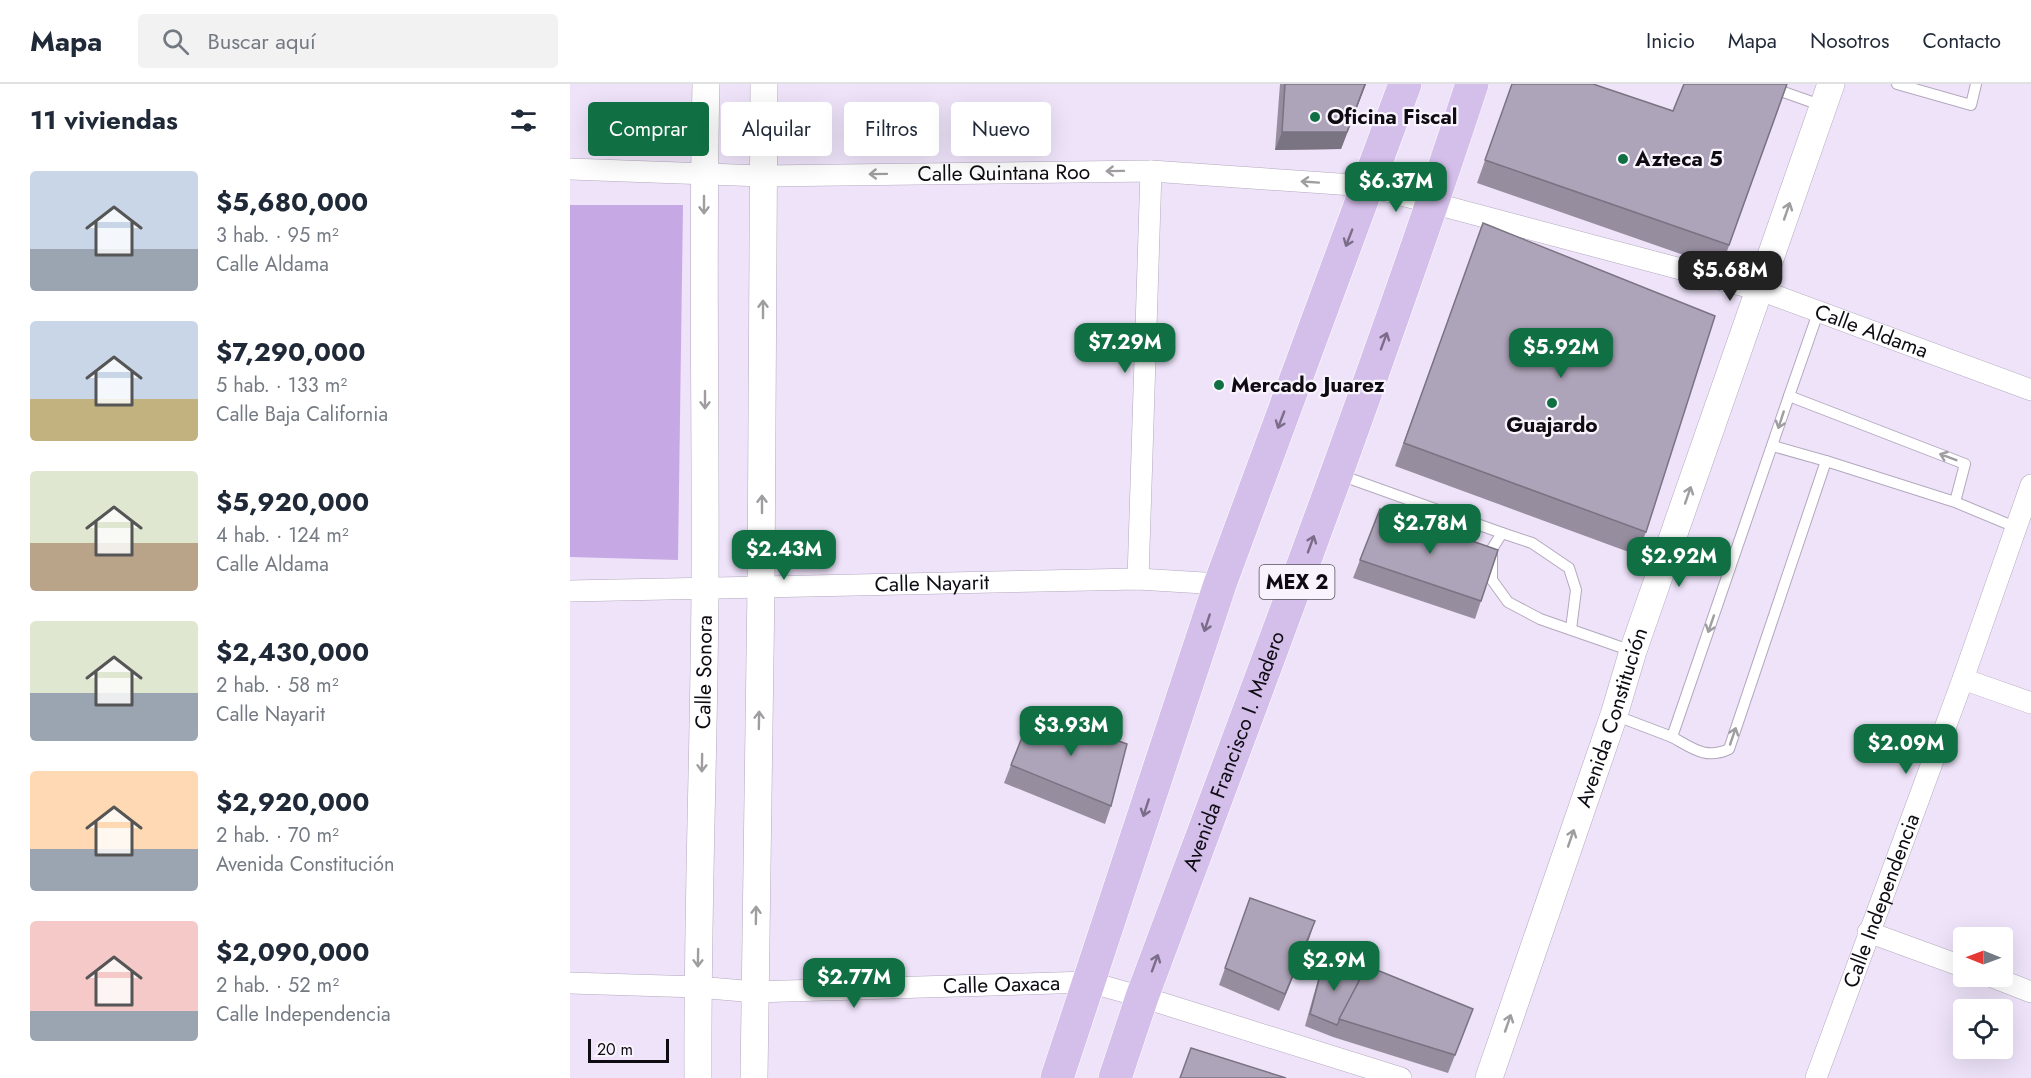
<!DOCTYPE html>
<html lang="es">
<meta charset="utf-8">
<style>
body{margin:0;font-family:Jost,sans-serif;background:#f2f2f3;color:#1f2937;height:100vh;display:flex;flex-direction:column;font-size:22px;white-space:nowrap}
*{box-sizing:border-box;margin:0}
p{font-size:20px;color:#747a83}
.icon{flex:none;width:33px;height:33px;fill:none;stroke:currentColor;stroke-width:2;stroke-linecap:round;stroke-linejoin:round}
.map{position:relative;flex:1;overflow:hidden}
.side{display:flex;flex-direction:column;background:#fff;width:570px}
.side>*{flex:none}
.top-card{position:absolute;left:18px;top:18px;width:570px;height:54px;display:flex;gap:12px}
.needle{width:39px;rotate:271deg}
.fabs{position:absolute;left:1383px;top:843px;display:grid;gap:12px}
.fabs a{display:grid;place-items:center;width:60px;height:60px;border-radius:6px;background:#fff;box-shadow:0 6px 24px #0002;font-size:30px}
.scale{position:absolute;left:18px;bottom:15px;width:81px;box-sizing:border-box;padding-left:6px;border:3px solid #0e0b12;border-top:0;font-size:16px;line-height:21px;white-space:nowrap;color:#0e0b12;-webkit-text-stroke:4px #f8f3fc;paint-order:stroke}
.price{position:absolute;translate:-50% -51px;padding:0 14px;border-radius:12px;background:#116f44;color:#fff;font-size:20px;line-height:39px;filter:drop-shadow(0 2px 3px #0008)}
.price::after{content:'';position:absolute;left:50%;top:36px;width:18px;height:14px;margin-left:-9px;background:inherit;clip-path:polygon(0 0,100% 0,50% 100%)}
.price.active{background:#222;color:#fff}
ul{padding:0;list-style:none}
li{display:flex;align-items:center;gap:18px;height:150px;padding:0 30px}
li span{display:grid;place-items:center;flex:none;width:168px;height:120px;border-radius:6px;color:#555}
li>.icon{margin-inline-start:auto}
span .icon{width:72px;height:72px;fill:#fffc;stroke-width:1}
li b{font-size:26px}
h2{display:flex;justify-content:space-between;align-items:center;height:72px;padding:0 30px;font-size:26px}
.pill{padding:0 21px;border-radius:6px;background:#fff;box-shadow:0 6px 24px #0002;font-size:21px;line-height:54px}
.pill.active{background:#116f44;color:#fff}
header{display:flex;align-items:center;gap:36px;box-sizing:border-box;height:84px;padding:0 30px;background:#fff;border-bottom:2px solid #e0e1e3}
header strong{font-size:28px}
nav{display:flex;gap:33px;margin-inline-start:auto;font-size:21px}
.search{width:420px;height:54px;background:#f2f2f3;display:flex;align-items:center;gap:15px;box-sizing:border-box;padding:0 21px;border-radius:6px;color:#747a83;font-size:22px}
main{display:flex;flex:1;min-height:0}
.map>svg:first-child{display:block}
.green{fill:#c6a9e4}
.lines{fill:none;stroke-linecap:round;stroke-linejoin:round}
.service-casing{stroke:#b3a9be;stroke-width:12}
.minor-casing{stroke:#b3a9be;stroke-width:22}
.tertiary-casing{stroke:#b3a9be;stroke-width:28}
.primary-casing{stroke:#fff;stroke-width:34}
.service{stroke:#fff;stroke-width:10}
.minor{stroke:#fff;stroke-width:21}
.tertiary{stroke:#fff;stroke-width:27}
.primary{stroke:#d4beea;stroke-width:33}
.wall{fill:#968d9f}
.shaded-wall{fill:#7a7382}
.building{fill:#aea4b9;stroke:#7a7382;stroke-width:1.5}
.oneway{stroke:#9f9da0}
.oneway2{stroke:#7b6d89}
.poi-dot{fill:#116f44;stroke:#f8f3fc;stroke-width:2}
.labels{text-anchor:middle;stroke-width:4.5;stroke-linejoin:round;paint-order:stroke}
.shield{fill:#f8f3fc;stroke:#545158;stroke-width:1.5}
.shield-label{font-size:20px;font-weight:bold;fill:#0e0b12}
.poi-label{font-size:21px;font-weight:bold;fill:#0e0b12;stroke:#f8f3fc;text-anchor:start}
.street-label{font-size:21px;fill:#0e0b12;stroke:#f8f3fc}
</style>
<header>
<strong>Mapa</strong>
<div class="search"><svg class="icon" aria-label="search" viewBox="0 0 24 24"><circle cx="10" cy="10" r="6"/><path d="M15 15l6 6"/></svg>Buscar aquí</div>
<nav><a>Inicio</a><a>Mapa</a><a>Nosotros</a><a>Contacto</a></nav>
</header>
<main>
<section class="side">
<h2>11 viviendas<svg class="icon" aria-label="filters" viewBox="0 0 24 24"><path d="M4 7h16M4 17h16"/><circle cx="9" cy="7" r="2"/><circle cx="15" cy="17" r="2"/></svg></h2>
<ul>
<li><span style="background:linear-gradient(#c9d6e8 65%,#9aa5b1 0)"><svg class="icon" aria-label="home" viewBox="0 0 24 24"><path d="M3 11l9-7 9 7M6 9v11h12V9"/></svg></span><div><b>$5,680,000</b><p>3 hab. · 95 m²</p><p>Calle Aldama</p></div></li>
<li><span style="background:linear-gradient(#c9d6e8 65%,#c2b280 0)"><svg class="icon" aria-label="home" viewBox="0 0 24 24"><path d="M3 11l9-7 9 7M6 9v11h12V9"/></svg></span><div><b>$7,290,000</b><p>5 hab. · 133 m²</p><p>Calle Baja California</p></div></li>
<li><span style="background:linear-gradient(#dfe7d0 60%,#b9a48a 0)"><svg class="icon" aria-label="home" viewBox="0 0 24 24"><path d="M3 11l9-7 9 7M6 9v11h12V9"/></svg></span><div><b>$5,920,000</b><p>4 hab. · 124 m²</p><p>Calle Aldama</p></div></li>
<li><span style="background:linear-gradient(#dfe7d0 60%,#9aa5b1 0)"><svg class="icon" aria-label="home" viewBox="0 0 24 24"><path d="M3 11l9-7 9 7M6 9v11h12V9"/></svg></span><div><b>$2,430,000</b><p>2 hab. · 58 m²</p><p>Calle Nayarit</p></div></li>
<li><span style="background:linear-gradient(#ffd9b3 65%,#9aa5b1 0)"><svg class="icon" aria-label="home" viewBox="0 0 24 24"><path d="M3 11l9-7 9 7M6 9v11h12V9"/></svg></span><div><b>$2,920,000</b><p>2 hab. · 70 m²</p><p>Avenida Constitución</p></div></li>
<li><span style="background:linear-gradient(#f6c9c9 75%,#9aa5b1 0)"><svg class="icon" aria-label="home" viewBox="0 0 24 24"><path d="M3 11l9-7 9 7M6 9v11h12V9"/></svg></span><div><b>$2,090,000</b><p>2 hab. · 52 m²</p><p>Calle Independencia</p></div></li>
</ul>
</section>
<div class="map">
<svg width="1461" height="994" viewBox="0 0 1461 994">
<rect width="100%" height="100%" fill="#eee3f9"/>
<path class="green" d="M0,121H113L108,476L0,473Z"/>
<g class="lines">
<g class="service-casing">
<g id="service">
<path d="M1191,0L1253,22"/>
<path d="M1327,0L1401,21L1406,0"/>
<path d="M1219,312L1249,226"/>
<path d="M1203,362L1256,377"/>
<path d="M770,391L932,449L922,465V496L938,518L970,535L1062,567"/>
<path d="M1385,418L1395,380L1219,312L1102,653C1122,664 1136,676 1159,665L1256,377L1385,418L1445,443"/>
<path d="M932,449L962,459L999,484L1006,506L1001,545"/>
<path d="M1044,631L1102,653"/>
</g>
</g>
<g class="minor-casing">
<g id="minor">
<path id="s1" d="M0,85L193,92L581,87L798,102L1190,206L1461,306"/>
<path d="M568,495L581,87"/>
<path id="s2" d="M0,507L568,495L650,500"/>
<path d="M1393,595L1461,619"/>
<path d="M1298,848L1394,883"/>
<path d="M1420,892L1461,908"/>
<path id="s3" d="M0,899L128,903L185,908L519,898L572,913L831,994"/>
<path id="s4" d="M1246,994L1393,595L1461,401"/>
</g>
</g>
<g class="tertiary-casing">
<g id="tertiary">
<path id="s5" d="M128,994C127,831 134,668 135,505C136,336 132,168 136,0"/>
<path d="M184,994L191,503L194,0"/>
<path id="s6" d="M919,994L1044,631L1063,567L1261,0"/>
</g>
</g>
<g class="primary-casing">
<g id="primary">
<path d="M487,994L650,500L835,0"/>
<path id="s7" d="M545,994L572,913C685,610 801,307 902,0"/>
</g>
</g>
<use href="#service" class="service"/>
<use href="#minor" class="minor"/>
<use href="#tertiary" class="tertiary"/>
<use href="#primary" class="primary"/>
</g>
<g class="wall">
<path d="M710,0H796L771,65L705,66Z"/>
<path d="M942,0L1103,27L1217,0L1151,184L907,99Z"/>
<path d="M913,139L1076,448L1067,471L825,382Z"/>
<path d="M790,476L911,517L905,535L783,494Z"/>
<path d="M441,681L541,722L535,740L434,699Z"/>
<path d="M680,814L745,837L709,927L649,901Z"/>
<path d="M753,880L896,943L878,989L763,953L735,942L749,892Z"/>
</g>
<g class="shaded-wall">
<path d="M796,0L771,65L705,66L712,48Z"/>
<path d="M745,837L739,855L709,927L715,910Z"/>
</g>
<g class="building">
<path d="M715,0H795L777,48H712Z"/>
<path d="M942,0H1023L1103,27L1114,0H1217L1159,161L915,76Z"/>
<path d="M913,139L1145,232L1076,448L834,359Z"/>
<path d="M810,425L928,466L911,517L790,476Z"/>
<path d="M463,626L557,660L541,722L441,681Z"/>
<path d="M680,814L745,837L715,910L655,884Z"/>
<path d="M753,880L794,887L767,941L740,930Z"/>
<path d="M797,882L903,925L885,971L769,935Z"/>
<path d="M621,964L716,994H610Z"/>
</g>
<defs><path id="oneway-shaft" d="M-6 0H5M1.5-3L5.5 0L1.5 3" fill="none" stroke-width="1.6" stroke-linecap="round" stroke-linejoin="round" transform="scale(1.5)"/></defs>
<g class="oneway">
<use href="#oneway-shaft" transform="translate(545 87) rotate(179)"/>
<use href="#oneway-shaft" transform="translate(308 90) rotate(179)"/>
<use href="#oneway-shaft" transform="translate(740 98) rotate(-176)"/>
<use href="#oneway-shaft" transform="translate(134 121) rotate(90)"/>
<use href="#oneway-shaft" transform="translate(1217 127) rotate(-71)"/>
<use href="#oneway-shaft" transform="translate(193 225) rotate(-90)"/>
<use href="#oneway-shaft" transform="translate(135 316) rotate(90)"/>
<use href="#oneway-shaft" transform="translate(1211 336) rotate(108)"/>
<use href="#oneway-shaft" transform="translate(1378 373) rotate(-159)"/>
<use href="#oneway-shaft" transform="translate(1118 411) rotate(-71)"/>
<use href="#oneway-shaft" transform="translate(192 420) rotate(-90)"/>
<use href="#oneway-shaft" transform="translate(1141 540) rotate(109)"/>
<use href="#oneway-shaft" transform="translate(189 636) rotate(-89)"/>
<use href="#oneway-shaft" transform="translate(1163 652) rotate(-71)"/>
<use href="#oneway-shaft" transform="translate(132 679) rotate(91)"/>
<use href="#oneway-shaft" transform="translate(1001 754) rotate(-71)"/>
<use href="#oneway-shaft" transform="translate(186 831) rotate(-89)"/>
<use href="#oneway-shaft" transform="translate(128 874) rotate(91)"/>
<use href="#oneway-shaft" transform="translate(938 939) rotate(-71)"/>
</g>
<g class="oneway2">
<use href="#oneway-shaft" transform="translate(779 154) rotate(111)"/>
<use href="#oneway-shaft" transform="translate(814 257) rotate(-70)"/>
<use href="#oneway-shaft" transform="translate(711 336) rotate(111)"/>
<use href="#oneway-shaft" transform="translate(741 460) rotate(-70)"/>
<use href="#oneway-shaft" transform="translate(637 539) rotate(108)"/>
<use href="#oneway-shaft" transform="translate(576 724) rotate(108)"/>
<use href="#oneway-shaft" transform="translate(585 879) rotate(-70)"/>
</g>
<g class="poi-dot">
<circle cx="745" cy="33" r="6"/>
<circle cx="1053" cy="75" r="6"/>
<circle cx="649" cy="301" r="6"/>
<circle cx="982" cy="319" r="6"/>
</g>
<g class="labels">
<rect class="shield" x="689.5" y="481" width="75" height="34" rx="4.5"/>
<g class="shield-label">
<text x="727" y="505">MEX 2</text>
</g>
<g class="poi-label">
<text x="757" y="40">Oficina Fiscal</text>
<text x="1065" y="82">Azteca 5</text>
<text x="661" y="308">Mercado Juarez</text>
<text x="982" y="348" text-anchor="middle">Guajardo</text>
</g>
<g class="street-label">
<text dy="7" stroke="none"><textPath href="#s1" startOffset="434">Calle Quintana Roo</textPath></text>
<text dy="7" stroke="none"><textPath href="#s1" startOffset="1323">Calle Aldama</textPath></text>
<text dy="7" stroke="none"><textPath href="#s2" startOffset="362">Calle Nayarit</textPath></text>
<text dy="7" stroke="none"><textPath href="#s5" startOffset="406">Calle Sonora</textPath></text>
<text dy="7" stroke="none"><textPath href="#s6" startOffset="381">Avenida Constitución</textPath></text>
<text dy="7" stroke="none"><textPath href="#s7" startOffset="348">Avenida Francisco I. Madero</textPath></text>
<text dy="7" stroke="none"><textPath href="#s4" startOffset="189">Calle Independencia</textPath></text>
<text dy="7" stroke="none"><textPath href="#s3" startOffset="432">Calle Oaxaca</textPath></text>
</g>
</g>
</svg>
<div class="fabs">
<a><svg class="needle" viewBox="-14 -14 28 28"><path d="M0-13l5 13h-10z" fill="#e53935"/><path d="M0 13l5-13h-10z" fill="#747a83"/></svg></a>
<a><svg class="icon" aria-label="locate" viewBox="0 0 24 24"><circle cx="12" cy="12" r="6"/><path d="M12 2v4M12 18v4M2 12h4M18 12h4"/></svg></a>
</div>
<div class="scale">20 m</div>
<b class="price" style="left:826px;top:129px">$6.37M</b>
<b class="price active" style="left:1160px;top:218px">$5.68M</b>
<b class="price" style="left:555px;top:290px">$7.29M</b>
<b class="price" style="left:991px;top:295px">$5.92M</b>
<b class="price" style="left:860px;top:471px">$2.78M</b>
<b class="price" style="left:214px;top:497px">$2.43M</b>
<b class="price" style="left:1109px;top:504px">$2.92M</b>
<b class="price" style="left:501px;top:673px">$3.93M</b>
<b class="price" style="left:1336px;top:691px">$2.09M</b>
<b class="price" style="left:764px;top:908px">$2.9M</b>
<b class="price" style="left:284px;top:925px">$2.77M</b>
<div class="top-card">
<a class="pill active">Comprar</a>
<a class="pill">Alquilar</a>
<a class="pill">Filtros</a>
<a class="pill">Nuevo</a>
</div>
</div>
</main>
